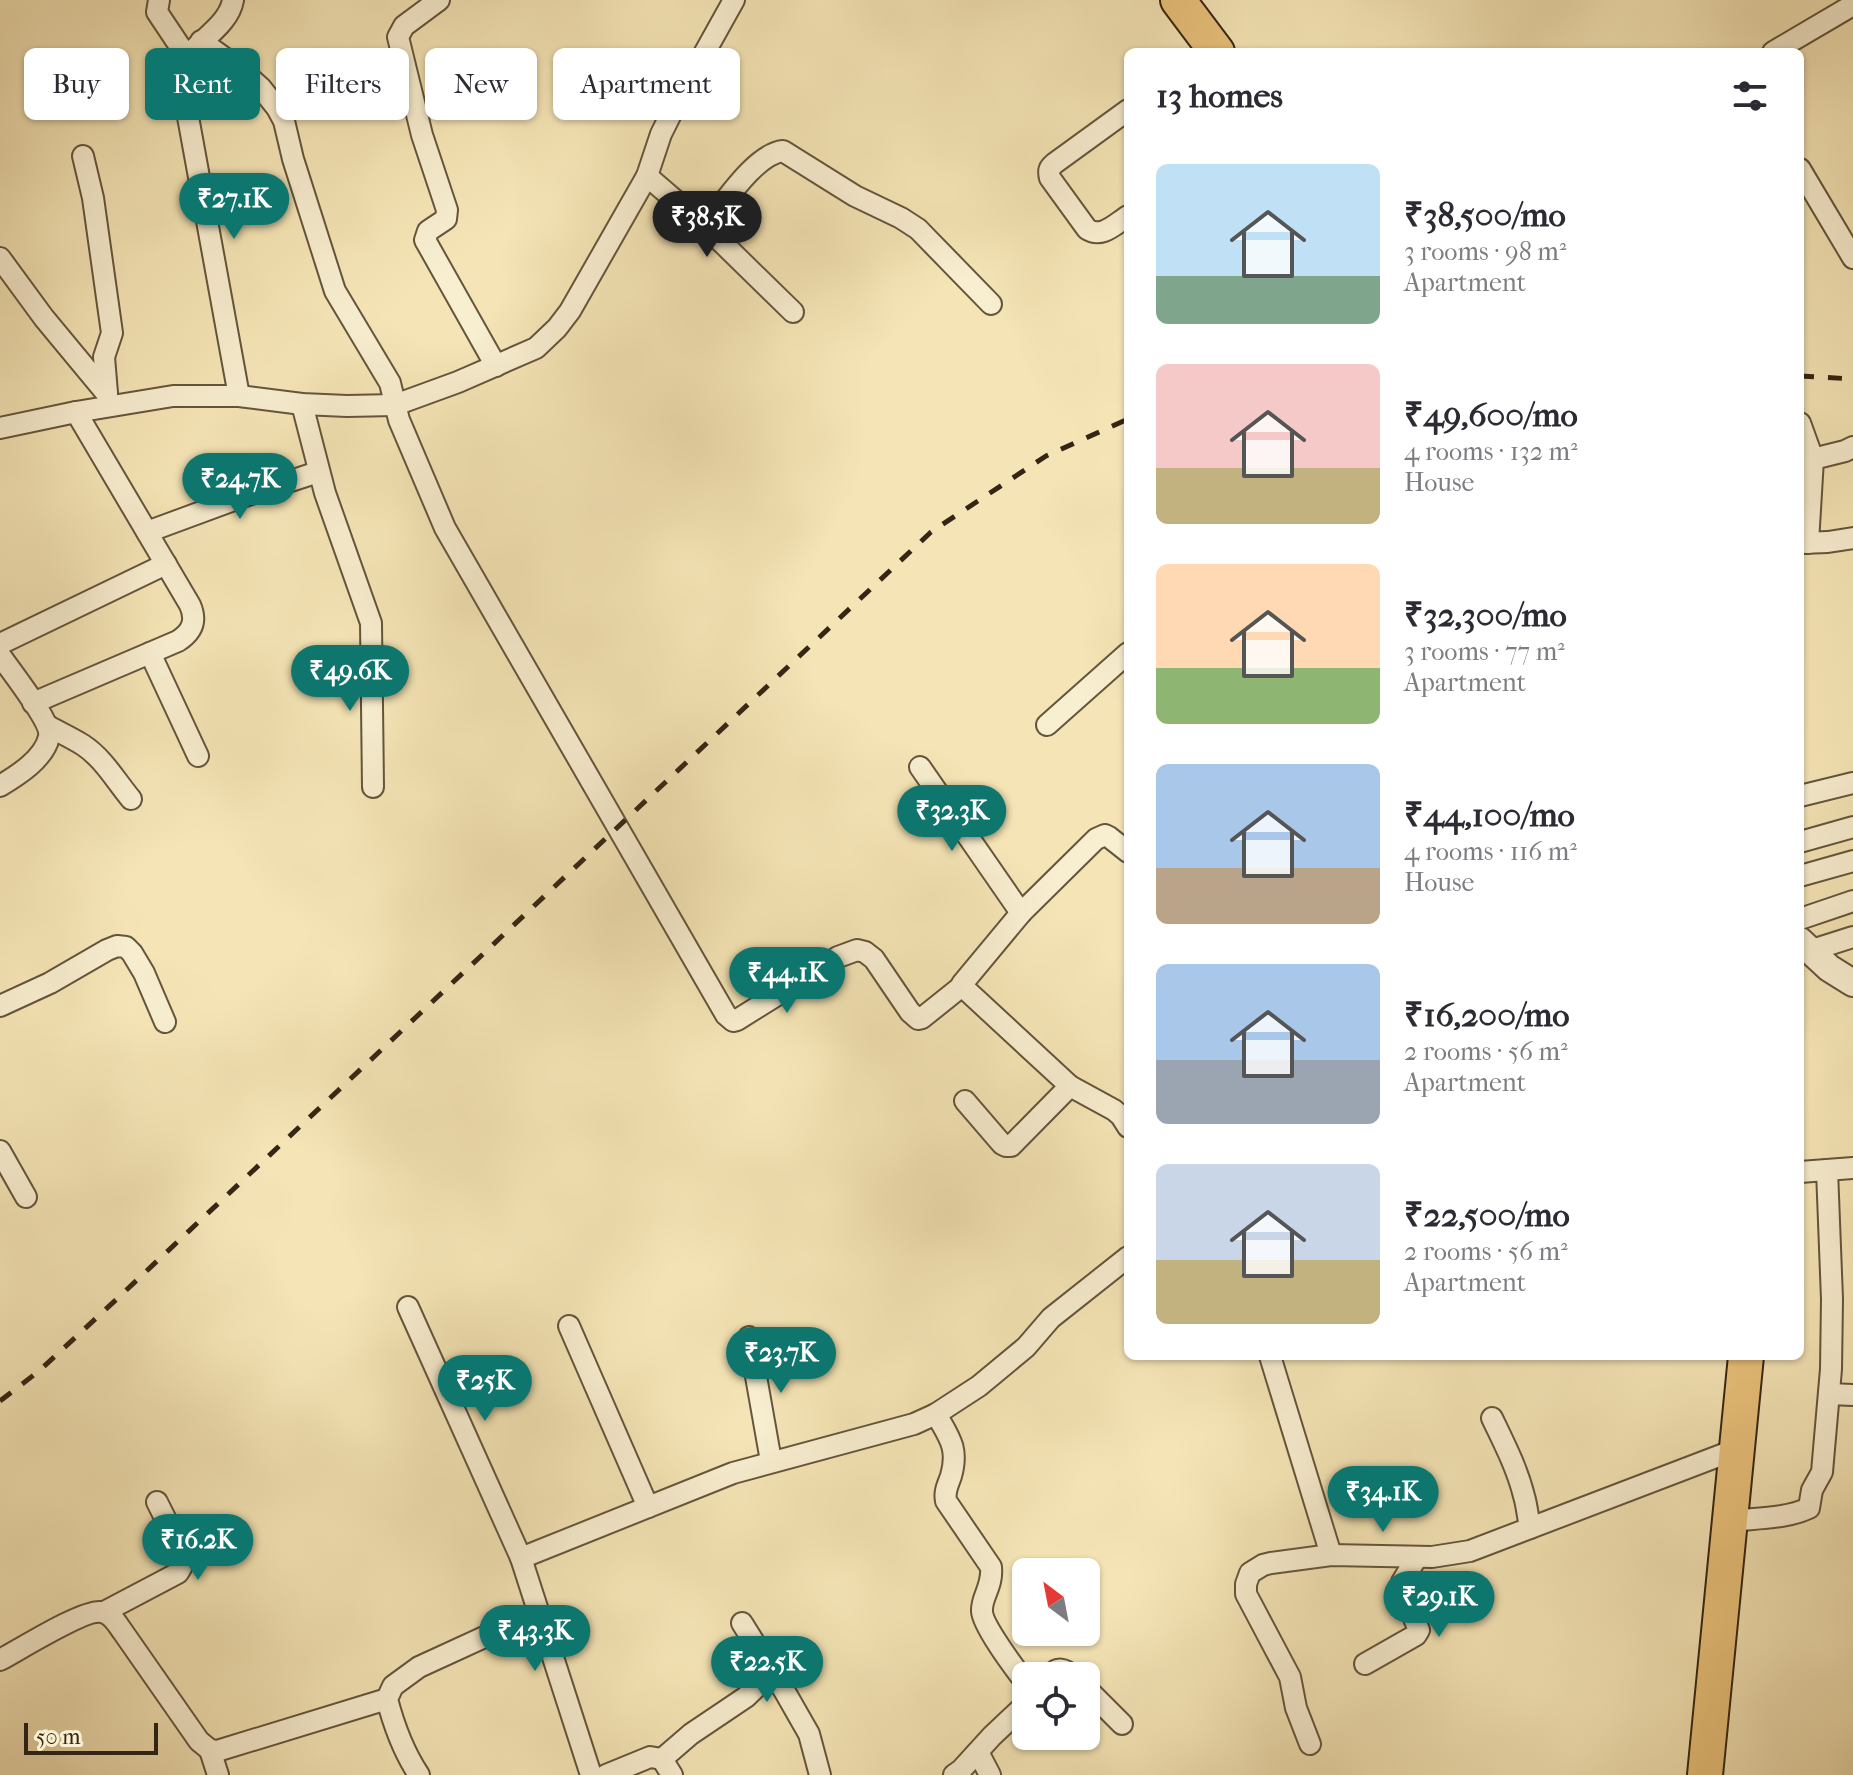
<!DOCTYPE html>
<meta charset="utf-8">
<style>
body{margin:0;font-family:"IM FELL French Canon",serif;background:#f2f2f3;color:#2b2b33;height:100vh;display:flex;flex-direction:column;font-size:30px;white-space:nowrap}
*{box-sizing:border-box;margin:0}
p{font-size:26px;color:#7c7c81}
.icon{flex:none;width:44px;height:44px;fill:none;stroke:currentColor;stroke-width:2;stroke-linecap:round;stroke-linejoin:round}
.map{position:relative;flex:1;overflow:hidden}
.sheet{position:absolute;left:1124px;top:48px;width:680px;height:1312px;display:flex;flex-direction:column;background:#fff;border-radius:12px;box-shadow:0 2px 6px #0004}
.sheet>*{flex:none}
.hud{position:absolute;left:24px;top:48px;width:760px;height:72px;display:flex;gap:16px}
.needle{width:52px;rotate:328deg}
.buttons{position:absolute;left:1012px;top:1558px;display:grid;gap:16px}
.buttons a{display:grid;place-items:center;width:88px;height:88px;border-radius:12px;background:#fff;box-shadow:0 2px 6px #0004;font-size:40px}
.scale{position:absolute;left:24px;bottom:20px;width:134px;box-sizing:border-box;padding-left:8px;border:4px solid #352514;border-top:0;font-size:22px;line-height:28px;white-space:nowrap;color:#352514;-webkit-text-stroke:6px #f8eed0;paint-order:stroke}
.price{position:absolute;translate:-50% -68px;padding:0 18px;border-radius:28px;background:#0f766e;color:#fff;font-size:26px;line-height:52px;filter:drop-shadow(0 2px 4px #0008)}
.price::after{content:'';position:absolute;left:50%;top:48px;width:24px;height:18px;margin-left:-12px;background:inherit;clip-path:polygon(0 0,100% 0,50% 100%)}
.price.active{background:#222;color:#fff}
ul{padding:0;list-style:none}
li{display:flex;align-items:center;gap:24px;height:200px;padding:0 32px}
li span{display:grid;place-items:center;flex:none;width:224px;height:160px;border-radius:12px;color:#555}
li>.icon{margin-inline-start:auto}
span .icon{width:96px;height:96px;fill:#fffc;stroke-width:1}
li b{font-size:34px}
h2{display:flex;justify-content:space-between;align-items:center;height:96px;padding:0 32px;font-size:34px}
.pill{padding:0 28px;border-radius:12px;background:#fff;box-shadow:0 2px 6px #0004;font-size:28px;line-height:72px}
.pill.active{background:#0f766e;color:#fff}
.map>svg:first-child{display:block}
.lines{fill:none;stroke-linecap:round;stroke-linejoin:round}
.minor-casing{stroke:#65553c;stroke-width:24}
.tertiary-casing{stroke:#65553c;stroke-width:30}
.primary-casing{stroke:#352514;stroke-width:38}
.minor{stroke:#f8eed0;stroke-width:20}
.tertiary{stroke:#f8eed0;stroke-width:26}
.primary{stroke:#eac27b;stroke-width:34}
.rail{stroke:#352514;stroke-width:5;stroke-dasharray:14 14;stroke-linecap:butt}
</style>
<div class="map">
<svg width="1853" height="1775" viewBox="0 0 1853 1775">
<rect width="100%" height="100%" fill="#f5e5b6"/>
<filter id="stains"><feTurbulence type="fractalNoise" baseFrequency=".0025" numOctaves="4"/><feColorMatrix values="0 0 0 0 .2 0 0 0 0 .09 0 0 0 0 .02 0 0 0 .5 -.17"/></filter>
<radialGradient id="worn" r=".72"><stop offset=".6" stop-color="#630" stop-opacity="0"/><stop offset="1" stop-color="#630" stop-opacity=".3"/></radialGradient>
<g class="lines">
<g class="minor-casing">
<g id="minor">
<path d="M159,0L157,12L187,57"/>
<path d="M233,0C229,24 201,39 187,57L184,95L239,396"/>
<path d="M439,0L404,26L398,37L422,135L447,210L446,219L428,231L425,240L496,366"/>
<path d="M201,41L240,69L261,88L277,108L284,121L293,159L335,291L390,383L399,420L445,528L726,1015L733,1021L737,1020L838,957L857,950L865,952L874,959L910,1012L918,1019L922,1018L962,986"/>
<path d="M1773,52L1853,5"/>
<path d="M1128,110L1055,163C1049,168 1048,170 1050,178L1087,229C1102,239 1115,224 1128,216"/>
<path d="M83,156L93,198L112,333L104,357L107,393"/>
<path d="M1800,169L1853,258"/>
<path d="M647,176L705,226L793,312"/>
<path d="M705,226C723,205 755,154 783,151L855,196L901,218L918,229L991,304"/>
<path d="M0,258L44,318L107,394"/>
<path d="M302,404L325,493L371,623L373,787"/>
<path d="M1800,423L1813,459"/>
<path d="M0,428L76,412L173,396H239L302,404L347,406L395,405L458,382L536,348L557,328L570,311L647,176L661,134L676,104L734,0"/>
<path d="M147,532L242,497L318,472"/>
<path d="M1800,543L1828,542L1853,538"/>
<path d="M1808,543L1813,459L1845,451L1853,447"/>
<path d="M0,644L166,564"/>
<path d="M150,653L198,756"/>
<path d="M0,655C10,670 52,722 49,737C44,759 18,775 0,786"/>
<path d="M33,703L178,641C192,632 197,621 190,605L76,412"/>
<path d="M1047,725L1128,653"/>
<path d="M48,726C59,732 72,738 83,745C103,758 116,781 131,799"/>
<path d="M920,767L1021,913"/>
<path d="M1800,796L1853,783"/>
<path d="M1800,842L1853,827"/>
<path d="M1128,852L1109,837L1105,835L1096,839L1021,913L962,984L963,987L1070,1086L1114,1110L1121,1116L1128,1127"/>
<path d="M1800,876L1853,861"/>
<path d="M1800,919L1853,901"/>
<path d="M1809,951L1853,937"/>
<path d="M0,1006L50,983L107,950L117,946L126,947L132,953L144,973L165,1022"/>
<path d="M965,1101L1002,1144L1006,1146H1011L1070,1086"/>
<path d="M0,1151L26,1197"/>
<path d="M1800,1172L1853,1168"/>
<path d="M408,1307L521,1558L591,1775"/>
<path d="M569,1326L648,1507"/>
<path d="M749,1337L771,1461"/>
<path d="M1270,1356L1331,1555"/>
<path d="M1829,1394L1853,1395"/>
<path d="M936,1414C949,1437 959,1448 951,1476C948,1485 944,1491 946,1501L991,1567C993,1587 981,1597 982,1611C982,1625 1016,1670 1026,1683"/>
<path d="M1492,1418C1504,1443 1517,1468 1524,1496C1527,1506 1528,1518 1530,1528"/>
<path d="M1730,1521C1755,1518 1786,1519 1809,1508L1812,1490L1822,1472L1831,1369L1832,1299L1827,1170"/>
<path d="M521,1558L733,1473L914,1424L936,1414L979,1386L1026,1347L1051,1318L1128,1257"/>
<path d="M104,1612L178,1573C183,1565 185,1561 182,1552L157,1502"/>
<path d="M742,1623L785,1692L809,1734L820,1775"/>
<path d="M0,1660C19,1650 84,1609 101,1612C112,1613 117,1624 123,1632L199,1741L210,1750L217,1751L387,1699"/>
<path d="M1365,1664L1416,1635L1419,1630L1401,1588L1402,1582L1417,1557"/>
<path d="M1050,1676C1057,1666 1065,1669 1073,1676"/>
<path d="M1086,1688L1122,1724"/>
<path d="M1310,1744L1296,1708L1290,1677L1246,1594V1584L1250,1573L1263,1565L1271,1563L1331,1555L1432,1557L1470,1551L1737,1449"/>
<path d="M210,1750L218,1775"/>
<path d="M978,1752L990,1775"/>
<path d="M662,1759L691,1734L746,1697L772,1672"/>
<path d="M419,1775C403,1751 394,1726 387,1699L393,1686L419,1667L539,1612"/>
<path d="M606,1775L650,1757L662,1759L672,1775"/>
<path d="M954,1775L961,1770L992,1736L1026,1704"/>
</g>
</g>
<g class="tertiary-casing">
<path id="tertiary" d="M1800,941L1829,968L1853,983"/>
</g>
<g class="primary-casing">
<g id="primary">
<path d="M1178,0L1217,52"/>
<path d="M1705,1775L1746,1356"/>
</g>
</g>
<use href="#minor" class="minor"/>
<use href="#tertiary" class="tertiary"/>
<use href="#primary" class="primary"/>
<g class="rail">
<path d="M1800,376L1853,379"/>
<path d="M0,1401L39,1371L120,1296L931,532L1046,456L1128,419"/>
</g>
</g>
<rect width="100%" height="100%" filter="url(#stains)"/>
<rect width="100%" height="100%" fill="url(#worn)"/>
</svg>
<div class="buttons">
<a><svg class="needle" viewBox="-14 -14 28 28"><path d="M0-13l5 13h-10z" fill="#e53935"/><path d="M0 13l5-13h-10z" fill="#7c7c81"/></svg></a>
<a><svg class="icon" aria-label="locate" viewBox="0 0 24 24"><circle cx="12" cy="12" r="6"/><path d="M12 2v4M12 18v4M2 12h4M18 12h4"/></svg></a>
</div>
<div class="scale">50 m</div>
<b class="price" style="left:234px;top:241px">₹27.1K</b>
<b class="price active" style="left:707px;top:259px">₹38.5K</b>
<b class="price" style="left:240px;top:521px">₹24.7K</b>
<b class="price" style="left:350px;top:713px">₹49.6K</b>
<b class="price" style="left:952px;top:853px">₹32.3K</b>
<b class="price" style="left:787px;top:1015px">₹44.1K</b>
<b class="price" style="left:781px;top:1395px">₹23.7K</b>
<b class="price" style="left:485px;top:1423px">₹25K</b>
<b class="price" style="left:1383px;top:1534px">₹34.1K</b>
<b class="price" style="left:198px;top:1582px">₹16.2K</b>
<b class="price" style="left:1439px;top:1639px">₹29.1K</b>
<b class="price" style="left:535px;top:1673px">₹43.3K</b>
<b class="price" style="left:767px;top:1704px">₹22.5K</b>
<div class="hud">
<a class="pill">Buy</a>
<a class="pill active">Rent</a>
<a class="pill">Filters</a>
<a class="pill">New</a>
<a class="pill">Apartment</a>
</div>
<section class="sheet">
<h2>13 homes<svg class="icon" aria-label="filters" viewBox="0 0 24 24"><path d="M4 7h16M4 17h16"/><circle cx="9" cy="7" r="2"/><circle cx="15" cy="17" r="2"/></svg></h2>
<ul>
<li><span style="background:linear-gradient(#bfe0f5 70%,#7fa58c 0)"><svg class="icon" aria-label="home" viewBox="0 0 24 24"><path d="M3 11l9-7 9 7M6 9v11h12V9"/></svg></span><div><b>₹38,500/mo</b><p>3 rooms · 98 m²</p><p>Apartment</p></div></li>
<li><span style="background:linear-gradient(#f6c9c9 65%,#c2b280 0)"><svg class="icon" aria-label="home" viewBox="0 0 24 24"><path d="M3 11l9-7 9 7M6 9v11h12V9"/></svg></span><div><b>₹49,600/mo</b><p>4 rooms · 132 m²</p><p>House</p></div></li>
<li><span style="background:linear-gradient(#ffd9b3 65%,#8fb573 0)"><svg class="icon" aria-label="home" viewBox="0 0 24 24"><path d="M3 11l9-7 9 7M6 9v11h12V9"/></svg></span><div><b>₹32,300/mo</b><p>3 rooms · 77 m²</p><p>Apartment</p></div></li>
<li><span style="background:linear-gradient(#a9c7e8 65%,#b9a48a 0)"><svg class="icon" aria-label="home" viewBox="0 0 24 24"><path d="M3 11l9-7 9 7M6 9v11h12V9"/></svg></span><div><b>₹44,100/mo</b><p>4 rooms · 116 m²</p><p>House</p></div></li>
<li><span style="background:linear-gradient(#a9c7e8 60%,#9aa5b1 0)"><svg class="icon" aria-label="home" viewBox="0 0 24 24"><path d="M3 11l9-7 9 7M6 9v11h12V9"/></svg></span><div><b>₹16,200/mo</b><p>2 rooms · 56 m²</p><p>Apartment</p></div></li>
<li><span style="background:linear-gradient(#c9d6e8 60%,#c2b280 0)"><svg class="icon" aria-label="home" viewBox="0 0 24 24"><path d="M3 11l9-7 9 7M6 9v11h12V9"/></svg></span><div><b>₹22,500/mo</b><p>2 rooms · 56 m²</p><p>Apartment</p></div></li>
</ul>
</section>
</div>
